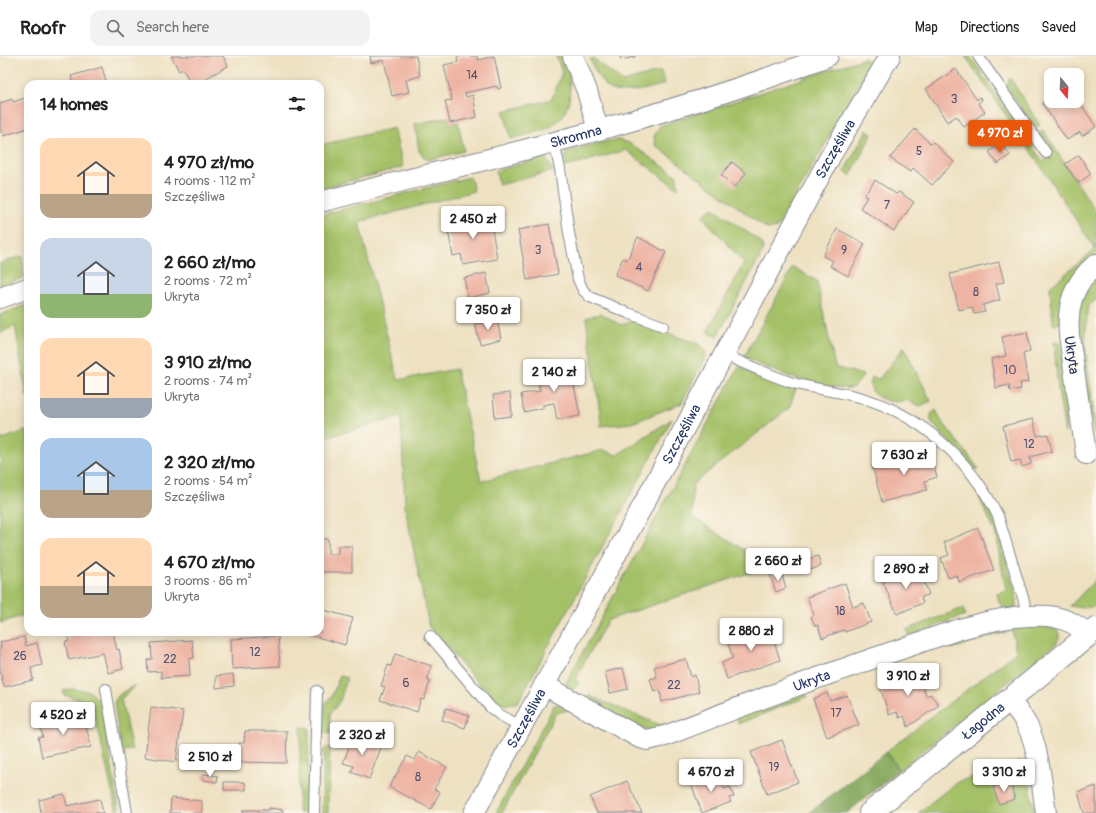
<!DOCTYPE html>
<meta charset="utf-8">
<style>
body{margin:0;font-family:Pangolin,sans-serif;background:#f2f2f2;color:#222;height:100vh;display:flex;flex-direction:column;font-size:15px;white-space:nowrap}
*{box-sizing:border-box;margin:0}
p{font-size:13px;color:#767676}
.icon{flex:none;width:22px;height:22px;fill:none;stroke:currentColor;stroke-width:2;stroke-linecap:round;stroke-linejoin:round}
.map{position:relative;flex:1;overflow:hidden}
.details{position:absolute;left:24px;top:24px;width:300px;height:556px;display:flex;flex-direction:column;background:#fff;border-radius:12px;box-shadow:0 2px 10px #0003}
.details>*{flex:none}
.needle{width:26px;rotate:162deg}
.tools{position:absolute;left:1044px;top:12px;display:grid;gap:8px}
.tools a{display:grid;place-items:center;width:40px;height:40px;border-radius:8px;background:#fff;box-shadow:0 2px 10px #0003;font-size:20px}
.price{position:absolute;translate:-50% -34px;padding:0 9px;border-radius:4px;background:#fff;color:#222;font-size:13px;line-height:26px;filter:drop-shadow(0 1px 2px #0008)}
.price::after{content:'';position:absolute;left:50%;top:24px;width:12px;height:9px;margin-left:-6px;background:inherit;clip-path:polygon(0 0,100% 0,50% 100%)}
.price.selected{background:#ea580c;color:#fff}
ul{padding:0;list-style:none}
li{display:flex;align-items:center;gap:12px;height:100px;padding:0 16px}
li span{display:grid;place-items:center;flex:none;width:112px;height:80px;border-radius:12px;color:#555}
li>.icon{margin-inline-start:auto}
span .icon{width:48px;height:48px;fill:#fffc;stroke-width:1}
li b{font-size:17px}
h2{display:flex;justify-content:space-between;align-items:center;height:48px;padding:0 16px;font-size:17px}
header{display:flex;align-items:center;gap:24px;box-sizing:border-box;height:56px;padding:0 20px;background:#fff;border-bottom:1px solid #e0e0e0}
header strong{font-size:19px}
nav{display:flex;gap:22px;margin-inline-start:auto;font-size:14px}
.search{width:280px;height:36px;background:#f2f2f2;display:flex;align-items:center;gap:10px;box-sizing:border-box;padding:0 14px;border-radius:12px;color:#767676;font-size:15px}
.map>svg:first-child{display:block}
.green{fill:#a5c167;stroke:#607862}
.forest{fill:#84a75c;stroke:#506b5d}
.building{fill:#eeb3a2}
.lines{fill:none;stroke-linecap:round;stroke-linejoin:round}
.service-casing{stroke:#848890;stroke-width:12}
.minor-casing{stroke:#848890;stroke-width:22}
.tertiary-casing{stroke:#848890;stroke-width:24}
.service{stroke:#fff;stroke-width:10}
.minor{stroke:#fff;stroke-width:20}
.tertiary{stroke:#fff;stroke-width:22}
.labels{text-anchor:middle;stroke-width:3;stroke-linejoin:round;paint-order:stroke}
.number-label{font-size:12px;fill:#50506f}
.street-label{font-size:14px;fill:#1b2f5e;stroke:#fbf7ec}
</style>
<header>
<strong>Roofr</strong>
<div class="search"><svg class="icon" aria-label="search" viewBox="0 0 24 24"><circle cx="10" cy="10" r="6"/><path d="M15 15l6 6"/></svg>Search here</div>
<nav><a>Map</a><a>Directions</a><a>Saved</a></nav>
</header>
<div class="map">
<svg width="1096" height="757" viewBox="0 0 1096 757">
<rect width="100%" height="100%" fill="#fbf7ec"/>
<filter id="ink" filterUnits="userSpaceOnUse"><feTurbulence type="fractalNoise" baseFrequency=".025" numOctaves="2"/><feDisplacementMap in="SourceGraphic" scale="8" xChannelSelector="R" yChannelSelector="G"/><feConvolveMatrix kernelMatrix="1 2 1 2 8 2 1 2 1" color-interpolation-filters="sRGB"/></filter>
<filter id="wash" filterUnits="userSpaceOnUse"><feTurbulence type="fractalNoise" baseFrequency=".012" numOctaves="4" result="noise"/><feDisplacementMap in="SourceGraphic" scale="16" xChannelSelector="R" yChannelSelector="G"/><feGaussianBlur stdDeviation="0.9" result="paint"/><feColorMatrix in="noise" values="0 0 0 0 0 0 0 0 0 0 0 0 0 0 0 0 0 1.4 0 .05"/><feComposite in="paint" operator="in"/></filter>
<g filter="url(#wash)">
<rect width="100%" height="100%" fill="#eee1c1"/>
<g class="green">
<path d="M556,0H565C571,24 576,54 552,70C540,77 524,79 511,83L504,55L552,43L562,16Z"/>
<path d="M965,0H970L1043,106L1053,98L1039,77L1043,74L1096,156V200L1061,267L1053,268L1050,231L1095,193L1040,109Z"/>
<path d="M593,2L623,26L661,15L665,28C650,32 620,42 607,31C599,24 595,13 590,4Z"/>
<path d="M865,2L871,8L777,172L767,173L655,89L654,80L660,70Z"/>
<path d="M1010,22L1040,69L1035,72L1006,30Z"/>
<path d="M448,61L450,67L458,65L464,95L427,104L419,95L415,68Z"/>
<path d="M394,72L403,111L320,133V89Z"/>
<path d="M867,74L872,78L850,120L844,116Z"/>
<path d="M619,84L629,87L677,120L678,133L626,94L566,111L565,101L567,96L606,85Z"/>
<path d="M544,101L548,106L553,115L499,129L496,115Z"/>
<path d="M470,121L474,135L359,166L398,324L456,313L481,425L603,394L617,399L672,363L518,646C508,649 504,650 495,646L429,571L405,451L401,361L320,383V159Z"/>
<path d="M713,152L761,186L763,191L762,197L717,281L707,276L744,207L702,160Z"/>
<path d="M22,200L24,221L0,231V207Z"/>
<path d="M793,211L817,225L835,311L863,319C860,324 857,330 851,332C845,333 838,331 832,331C801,326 772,315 744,301Z"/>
<path d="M1096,220V244L1088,250L1085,285L1096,379L1094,377L1081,304L1076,263L1083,241Z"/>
<path d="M28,248V341H27L15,270L0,277V259Z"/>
<path d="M601,257L620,269L632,265L699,288L707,297L682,347L632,367L601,370L600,357L586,262Z"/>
<path d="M1054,286L1060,287L1067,340L1065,377L1058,333Z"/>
<path d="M904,291L931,345L920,350L906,344L898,346L888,345L878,341L872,335L870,329L872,321L879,323Z"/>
<path d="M739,310L767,324L796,333L789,352L693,428L692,461L770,510L608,564L575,623L579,628L572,634L566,627Z"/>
<path d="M936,354L941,364L979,413H974L932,367L930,362L932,357Z"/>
<path d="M28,374V558L0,567V384Z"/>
<path d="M974,430L991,457L998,474L1017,543L1016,550L1014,553C1001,555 1000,549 997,538L1006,534L995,476Z"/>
<path d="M1096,523V550L1083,552L1070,550Z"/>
<path d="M963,552L965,559L933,571V576L911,584L906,574Z"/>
<path d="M1042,570L1055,573L1059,577V582L1057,587L899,714L886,696L1016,596L1012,574L951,593L947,584L1002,572Z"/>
<path d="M340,619L347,622L340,645L330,658V678L323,676L324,648L331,642Z"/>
<path d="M136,629L121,643L132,694L121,695L114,647C117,637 127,634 136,629Z"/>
<path d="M71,633C87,634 94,634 101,650L120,757H117L92,647L64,639L63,635Z"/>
<path d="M801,634L808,640L738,668V659Z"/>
<path d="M590,638L592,641L660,669L665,668L664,670L656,675L639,672L588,643Z"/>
<path d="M554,649H560L573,653L556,657L502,757H496Z"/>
<path d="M301,671L309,672L307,757H298Z"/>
<path d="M330,691L328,757H322L324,693Z"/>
<path d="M1025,704L1035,757H918L957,726Z"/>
</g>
<path class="forest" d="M886,696L899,714L847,757H809Z"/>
<g id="blocks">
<g class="building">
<path d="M171,0H223L228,10L196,28H191L183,13L179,15Z"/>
<path d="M370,0H416L420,20L406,24L409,36L392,40L384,4L371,7Z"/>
<path d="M463,0H477L478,4L494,0L501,32L498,33L497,30L465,37L466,41L473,39L477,61L450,67L445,45L452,44L444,9L458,6L457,1Z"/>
<path d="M620,0H635V1L621,4Z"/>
<path d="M102,11L107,28H74L71,20Z"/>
<path d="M956,13L977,44L981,41L982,44L978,47L985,56L964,71L957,60L947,66L926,33Z"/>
<path d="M28,41V72L3,80L0,72V47L12,43L13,46Z"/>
<path d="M1051,41V45H1077V42L1096,71L1082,80L1080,76L1067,84L1042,47Z"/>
<path d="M915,73L931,88L933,86L954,106L932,129L913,112L910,116L890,102Z"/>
<path d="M1001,87L1010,99L998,108L989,96Z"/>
<path d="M1079,99L1091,118L1078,127L1065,108Z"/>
<path d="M732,106L746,117L735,131L721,119Z"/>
<path d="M875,124L896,138L899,136L914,146L894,175L860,152L867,141L864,140Z"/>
<path d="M490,161L497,203L463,209L461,198L453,200L447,169L456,167L459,163L467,162L471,164Z"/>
<path d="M549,168L558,218L527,224L518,174Z"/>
<path d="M837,173L865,188L848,220L830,210L833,205L823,200Z"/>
<path d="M638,181L666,196L648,235L615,219L623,202L627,204Z"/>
<path d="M999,206L1004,226L996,228L1000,244L983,249L985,256L974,258L972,251L959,254L950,218Z"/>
<path d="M486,217L490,237L468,242L464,222Z"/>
<path d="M497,263L501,283L480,288L475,268Z"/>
<path d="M1027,276L1030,295L1023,297L1028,326L1020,327L1021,333L1010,335L1009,329L996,332L991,303L1006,300L1002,281Z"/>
<path d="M570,309L580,360L557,364L554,347L543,349V352L524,356L521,338L540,335L537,316Z"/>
<path d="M510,337L512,360L495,362L493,339Z"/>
<path d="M1033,363L1037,380L1048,378L1052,395L1030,401L1031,408L1022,411L1020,404L1011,406L1003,370Z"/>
<path d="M917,398L918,402L931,399L937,421L925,425L927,434L882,446L872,410Z"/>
<path d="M978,472L994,514L959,526L957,519L948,522L941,502L949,499L944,486Z"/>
<path d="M320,483H328V498H338V490H352V516H320Z"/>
<path d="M818,500L821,510L810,514L807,503Z"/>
<path d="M917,511L929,538L921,542L923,547L897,558L883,526Z"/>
<path d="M781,516L786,532L776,536L770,519Z"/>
<path d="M845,527L853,551L864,547L871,566L845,576L844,574L822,582L818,569L815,570L811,560L814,559L807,541Z"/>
<path d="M320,553L353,562L345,589L310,579L311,576H320Z"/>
<path d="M769,569L780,604L727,623L722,607L733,602L727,584Z"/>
<path d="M68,576H113L117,594L119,593L123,613L108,617L103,597L69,604L65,586L69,585Z"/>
<path d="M278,580L280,611L279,610L232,613L231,583Z"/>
<path d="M24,581L26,590L37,587L42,609L31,612L33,624L4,631L0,615V591H1L0,586Z"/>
<path d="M192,584L194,602L189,603L190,620L161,622V615L148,616L147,604L152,603L151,587Z"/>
<path d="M395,598L432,610L427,624L430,625L424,644L421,643L417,656L380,644L385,631L381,630L388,609L391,610Z"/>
<path d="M686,603L691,621L695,619L699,636L662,646L660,634L654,636L650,623L657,621L654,611Z"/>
<path d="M623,612L628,633L610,637L605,616Z"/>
<path d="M917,613L926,640L930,638L939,649L908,671L904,660L899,662L897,656L889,659L879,628L900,621L899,619Z"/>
<path d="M233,618L234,630L216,632V620Z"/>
<path d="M827,637L830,645L847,639L859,669L827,681L813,643Z"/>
<path d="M151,651L183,655L176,706L145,701Z"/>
<path d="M446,652L469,659L465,672L442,664Z"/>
<path d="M71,658L72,663L84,661L91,691L42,701L38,682L43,681L39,666Z"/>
<path d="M245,675H287L286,707L238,706L239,687H244Z"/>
<path d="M354,678L382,689L369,723L351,716L354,710L343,707Z"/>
<path d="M782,684L798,726L767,738L751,696Z"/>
<path d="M419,696L447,711L434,733L440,736L431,753L389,731L407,700L415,704Z"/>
<path d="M718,717L724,733L730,731L734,741L729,742L731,746L702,757L691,727Z"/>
<path d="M203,718L218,720L217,726L203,724Z"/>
<path d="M627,725L642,757H597L590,741Z"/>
<path d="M224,726H245L246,734H224Z"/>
<path d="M1010,726L1015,743L999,748L993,731Z"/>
<path d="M1096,730V757H1084L1078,736Z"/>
<path d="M64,738L67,750L100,743L103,757H41L39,744Z"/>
<path d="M171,742L202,745V757H170Z"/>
<path d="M269,752L283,754V757H243V754H269Z"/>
</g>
</g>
</g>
<g filter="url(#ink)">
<use href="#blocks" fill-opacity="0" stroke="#848890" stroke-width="1"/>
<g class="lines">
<g class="service-casing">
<g id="service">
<path d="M978,0L1046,97"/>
<path d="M554,86L560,113L569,177L578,223L583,234L590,241L628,257L663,270"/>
<path d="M723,298C745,308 767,318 790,326C813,333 836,335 859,341C920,358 970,403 998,460L1024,545L1027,560"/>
<path d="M430,580L491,652L500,659L522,671"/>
<path d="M106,633L127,757"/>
<path d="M314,757L317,635"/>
</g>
</g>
<g class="minor-casing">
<g id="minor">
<path d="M573,0L587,35L598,74"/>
<path id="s1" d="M320,146C490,102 664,63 828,0"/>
<path d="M0,242L28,232"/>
<path d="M1086,398L1069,279C1067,249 1073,228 1096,208"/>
<path id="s2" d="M544,629L640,682L647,684L665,680C744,649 823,619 904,592C941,579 976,566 1015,561C1026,560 1037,559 1048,560C1065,562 1076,568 1089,579"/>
<path d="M1009,644C1016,652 1022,660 1027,669C1039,692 1042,731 1046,757"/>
<path id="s3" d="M474,757L634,466L830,101L890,0"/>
</g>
</g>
<g class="tertiary-casing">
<g id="tertiary">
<path id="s4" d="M870,757L1096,573"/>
</g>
</g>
<use href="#service" class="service"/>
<use href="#minor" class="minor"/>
<use href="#tertiary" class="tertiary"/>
</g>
</g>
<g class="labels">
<g class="number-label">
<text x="472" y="23">14</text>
<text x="954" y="47">3</text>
<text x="919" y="99">5</text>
<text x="887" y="153">7</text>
<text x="538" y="198">3</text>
<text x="844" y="198">9</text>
<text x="639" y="215">4</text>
<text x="976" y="240">8</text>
<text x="1010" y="318">10</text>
<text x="1029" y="392">12</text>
<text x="840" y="559">18</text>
<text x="255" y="600">12</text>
<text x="20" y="604">26</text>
<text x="170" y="607">22</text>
<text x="406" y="631">6</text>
<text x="674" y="633">22</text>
<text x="836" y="661">17</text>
<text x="774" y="715">19</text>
<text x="418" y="725">8</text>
</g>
<g class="street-label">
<text dy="5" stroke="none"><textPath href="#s1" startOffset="264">Skromna</textPath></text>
<text dy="5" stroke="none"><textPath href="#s3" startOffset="756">Szczęśliwa</textPath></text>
<text transform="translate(1072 299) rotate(82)" y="5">Ukryta</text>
<text dy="5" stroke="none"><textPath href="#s3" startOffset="432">Szczęśliwa</textPath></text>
<text dy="5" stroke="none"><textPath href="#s2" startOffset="292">Ukryta</textPath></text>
<text dy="5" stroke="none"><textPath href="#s3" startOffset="108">Szczęśliwa</textPath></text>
<text dy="5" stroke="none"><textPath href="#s4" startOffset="146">Łagodna</textPath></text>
</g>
</g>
</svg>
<div class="tools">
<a><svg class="needle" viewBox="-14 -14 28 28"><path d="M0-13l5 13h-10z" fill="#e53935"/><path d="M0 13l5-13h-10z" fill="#767676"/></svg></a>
</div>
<b class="price selected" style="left:1000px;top:98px">4 970 zł</b>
<b class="price" style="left:473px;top:184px">2 450 zł</b>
<b class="price" style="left:488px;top:275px">7 350 zł</b>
<b class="price" style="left:554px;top:337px">2 140 zł</b>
<b class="price" style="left:904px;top:420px">7 630 zł</b>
<b class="price" style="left:778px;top:526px">2 660 zł</b>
<b class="price" style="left:906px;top:534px">2 890 zł</b>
<b class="price" style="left:751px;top:596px">2 880 zł</b>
<b class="price" style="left:908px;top:641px">3 910 zł</b>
<b class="price" style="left:63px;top:680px">4 520 zł</b>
<b class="price" style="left:362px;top:700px">2 320 zł</b>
<b class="price" style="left:210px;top:722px">2 510 zł</b>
<b class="price" style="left:711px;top:737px">4 670 zł</b>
<b class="price" style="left:1004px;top:737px">3 310 zł</b>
<section class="details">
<h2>14 homes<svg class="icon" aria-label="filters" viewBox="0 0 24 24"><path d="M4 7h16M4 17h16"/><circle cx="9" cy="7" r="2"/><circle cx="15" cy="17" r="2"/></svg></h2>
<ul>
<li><span style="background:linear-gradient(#ffd9b3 70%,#b9a48a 0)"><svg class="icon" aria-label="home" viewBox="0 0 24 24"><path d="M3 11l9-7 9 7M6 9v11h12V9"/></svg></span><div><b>4 970 zł/mo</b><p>4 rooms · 112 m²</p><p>Szczęśliwa</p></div></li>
<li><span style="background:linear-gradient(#c9d6e8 70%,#8fb573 0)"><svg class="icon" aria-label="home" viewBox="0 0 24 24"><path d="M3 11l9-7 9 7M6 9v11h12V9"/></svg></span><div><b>2 660 zł/mo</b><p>2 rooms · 72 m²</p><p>Ukryta</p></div></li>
<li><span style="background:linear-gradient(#ffd9b3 75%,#9aa5b1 0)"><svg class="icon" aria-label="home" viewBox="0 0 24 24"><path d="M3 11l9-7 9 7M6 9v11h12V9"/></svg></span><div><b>3 910 zł/mo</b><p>2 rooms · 74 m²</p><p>Ukryta</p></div></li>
<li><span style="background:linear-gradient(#a9c7e8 65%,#b9a48a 0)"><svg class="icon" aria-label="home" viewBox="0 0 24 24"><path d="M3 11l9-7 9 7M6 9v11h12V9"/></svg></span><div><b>2 320 zł/mo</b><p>2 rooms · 54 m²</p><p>Szczęśliwa</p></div></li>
<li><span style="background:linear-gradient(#ffd9b3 60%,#b9a48a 0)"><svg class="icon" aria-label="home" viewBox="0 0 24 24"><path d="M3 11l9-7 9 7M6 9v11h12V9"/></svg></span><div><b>4 670 zł/mo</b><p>3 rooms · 86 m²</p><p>Ukryta</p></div></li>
</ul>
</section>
</div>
